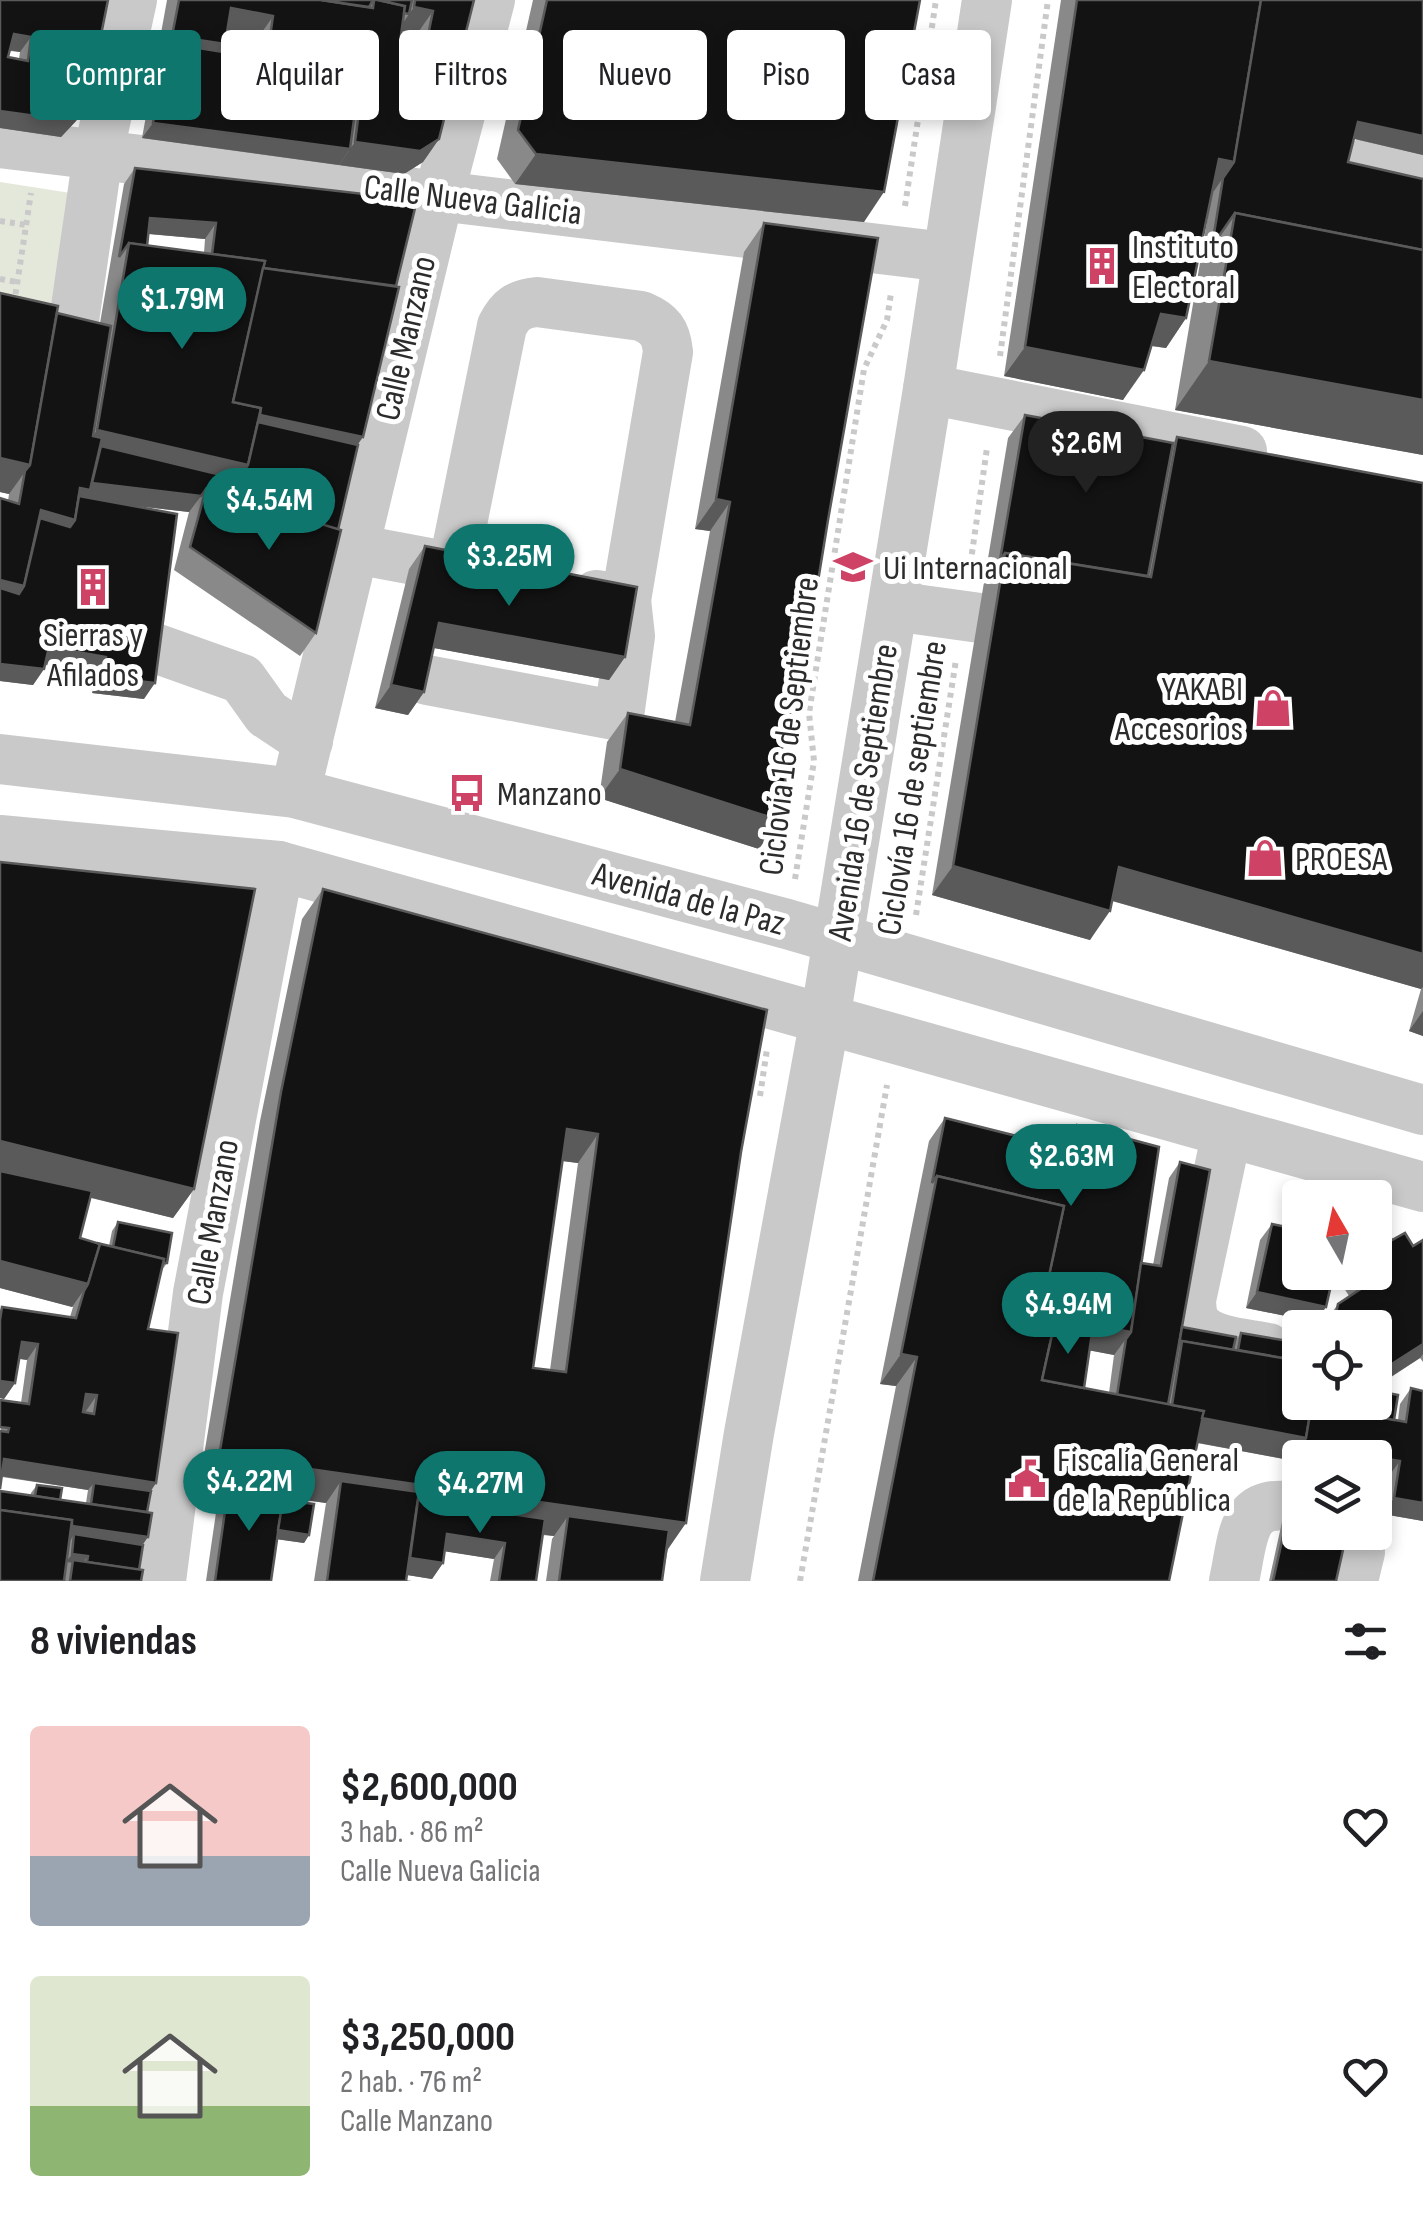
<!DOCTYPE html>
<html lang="es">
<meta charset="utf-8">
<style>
body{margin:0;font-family:"Sofia Sans Condensed",sans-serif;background:#f6f6f6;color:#202124;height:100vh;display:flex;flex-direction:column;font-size:38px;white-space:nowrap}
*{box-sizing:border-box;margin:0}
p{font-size:32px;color:#757577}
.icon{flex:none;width:55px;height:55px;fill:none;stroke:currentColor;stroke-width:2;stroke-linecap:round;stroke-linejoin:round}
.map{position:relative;height:1581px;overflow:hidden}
.side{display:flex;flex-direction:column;background:#fff;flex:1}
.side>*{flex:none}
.guide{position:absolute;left:30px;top:30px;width:1365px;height:90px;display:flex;gap:20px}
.needle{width:65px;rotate:351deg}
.tools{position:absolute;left:1282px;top:1180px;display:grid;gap:20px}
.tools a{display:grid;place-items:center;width:110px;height:110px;border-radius:10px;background:#fff;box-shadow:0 5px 15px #0003;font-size:50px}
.price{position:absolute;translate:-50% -85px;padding:0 22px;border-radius:35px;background:#0f766e;color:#fff;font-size:32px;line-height:65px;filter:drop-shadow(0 2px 5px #0008)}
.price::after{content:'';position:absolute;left:50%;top:60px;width:30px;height:22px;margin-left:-15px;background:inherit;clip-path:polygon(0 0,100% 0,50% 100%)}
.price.current{background:#222;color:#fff}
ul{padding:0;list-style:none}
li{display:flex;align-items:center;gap:30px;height:250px;padding:0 30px}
li span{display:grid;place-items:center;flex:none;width:280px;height:200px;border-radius:10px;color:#555}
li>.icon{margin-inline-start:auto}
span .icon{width:120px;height:120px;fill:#fffc;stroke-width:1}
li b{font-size:42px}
h2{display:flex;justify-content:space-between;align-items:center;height:120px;padding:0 30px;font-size:42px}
.pill{padding:0 35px;border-radius:10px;background:#fff;box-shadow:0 5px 15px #0003;font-size:35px;line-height:90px}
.pill.current{background:#0f766e;color:#fff}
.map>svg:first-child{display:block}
.green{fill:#e4e8db}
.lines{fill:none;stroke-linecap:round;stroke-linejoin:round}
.path{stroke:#c9c9c9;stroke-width:6;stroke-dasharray:5 5;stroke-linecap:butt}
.minor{stroke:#c9c9c9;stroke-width:50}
.wall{fill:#898989;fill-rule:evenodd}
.shaded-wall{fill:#5a5a5a}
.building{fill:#131313;stroke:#5a5a5a;stroke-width:2.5;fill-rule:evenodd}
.labels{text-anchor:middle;stroke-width:10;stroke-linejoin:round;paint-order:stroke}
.street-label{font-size:35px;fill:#2c2c2c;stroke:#fff}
.poi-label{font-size:35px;fill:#2c2c2c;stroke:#fff;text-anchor:start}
</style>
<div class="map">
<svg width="1423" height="1581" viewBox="0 0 1423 1581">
<rect width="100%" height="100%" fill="#fff"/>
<path class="green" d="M0,182L77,194L52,339L0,327Z"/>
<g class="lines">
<g class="path">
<path d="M905,206L936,0"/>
<path d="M0,221L26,225"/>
<path d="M0,279L17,282"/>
<path d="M14,304L31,193"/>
<path d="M1000,356L1048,0"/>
<path d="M969,574L987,448"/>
<path d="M795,879L814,761L809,713L864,369L887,320L891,293"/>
<path d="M916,915L956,660"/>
<path d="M760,1096L767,1049"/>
<path d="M800,1581L887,1085"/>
</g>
<g class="minor">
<path d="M0,143L946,257"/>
<path d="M1366,163L1423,176"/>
<path d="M74,321L98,155L132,0"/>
<path d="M928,389L1242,451"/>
<path d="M355,549L483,573"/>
<path d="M453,568L502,326C510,310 518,304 537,302L641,316C660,324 666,332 668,352L626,600"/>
<path d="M893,606L1046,627"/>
<path d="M152,647L242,679L267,714L308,741"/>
<path d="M427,680L619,716L630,636L626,600L596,595"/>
<path d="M0,759L295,793L787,924L1423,1110"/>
<path d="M295,793L439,195L490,0"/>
<path d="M0,840L279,866L1423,1187"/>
<path d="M1227,1132L1191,1300C1191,1303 1192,1315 1193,1317C1202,1343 1246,1343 1268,1348"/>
<path d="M161,1581L198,1293L279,866"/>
<path d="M725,1581L749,1433L825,1019L928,389L987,0"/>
<path d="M1234,1581C1244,1536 1240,1495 1300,1508"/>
<path d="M1353,1581L1360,1552L1356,1532"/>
</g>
</g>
<g class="wall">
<path d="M0,0L87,105L76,121L61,137L0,128ZM10,51L20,52L19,59L8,57Z"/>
<path d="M167,0H474L439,139L423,162L404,174L142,138ZM401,31L417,34L416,38L401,35ZM227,34L257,39L254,57L220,52Z"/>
<path d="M533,0H920L864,222L515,184L497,159Z"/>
<path d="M1061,0H1423V155L1354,139L1348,162L1423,179V455L1175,410L1211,198L1186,318L1166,348L1151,346L1123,400L1004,376Z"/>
<path d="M135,168L417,200L338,530L316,633L300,656L174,570L189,512L128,505L144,699L92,693L95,673L45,665L44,669L33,685L0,681V498L8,501L9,494L0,492V293L57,313L100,323L124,184ZM148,234L205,239L204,253L147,246Z"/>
<path d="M764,223L759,849L599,798L607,742L628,713L675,722L710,531L695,529L744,252Z"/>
<path d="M1025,415L1173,443L1177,437L1423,483V1036L1409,1031L1421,989L1112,901L1090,940L932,895L1008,438Z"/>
<path d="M425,546L625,657L609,680L434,648L424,692L408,715L375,708L409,569Z"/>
<path d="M0,862L194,1189L173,1218L91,1198L80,1238L109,1246L112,1231L118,1222L167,1263L162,1270L148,1329L156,1483L151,1491L139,1570L141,1581H0L31,1493L37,1485L60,1500L86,1503L88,1490L2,1477L0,1400L21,1403L27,1360L19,1359L15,1383L4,1399L0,1398V1310L2,1307L70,1317L73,1307L0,1288Z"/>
<path d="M323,889L767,1010L662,1581H546L552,1539L554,1536L542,1535L536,1581H490L494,1559L445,1551L443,1563L432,1579L407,1575L406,1580L412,1581H314L326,1503L283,1497V1500L309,1535L304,1543L277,1539L271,1581H206L218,1499L225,1489L199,1485L260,1121L302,919ZM563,1161L578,1163L550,1370L533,1368Z"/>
<path d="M945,1118L1062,1147L1077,1125L1141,1263L1153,1265L1169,1178L1180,1162L1182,1327L1235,1341L1241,1333L1300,1402L1375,1328H1321L1338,1304L1349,1296L1334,1272H1375L1392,1240L1413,1246L1423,1240V1362L1420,1358L1379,1385L1378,1391L1394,1420H1398L1400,1404L1411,1388L1423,1391V1521L1383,1514L1388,1477L1375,1475V1458H1300V1462L1197,1443L1169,1581H858L896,1386L880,1384L929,1141ZM1089,1350L1114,1355L1109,1393L1084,1388Z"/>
<path d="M1272,1224L1326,1307L1315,1322L1246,1308L1260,1240Z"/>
<path d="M1288,1514L1336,1581H1269L1282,1522Z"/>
</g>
<g class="shaded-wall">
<path d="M414,7L433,11L417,34L398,30Z"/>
<path d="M231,8L356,31L272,18L257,39L215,31Z"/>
<path d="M14,34L31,37L20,52L3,49Z"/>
<path d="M172,36L225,44L209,67L167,43Z"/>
<path d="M268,51L365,67L349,90L252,74Z"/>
<path d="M87,105L76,121L61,137L0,128V111Z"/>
<path d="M1358,122L1423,136V155L1347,137Z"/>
<path d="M153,123L350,149L339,165L142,138Z"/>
<path d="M439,139L423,162L404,174L339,165L355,142Z"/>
<path d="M536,154L884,192L864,222L515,184Z"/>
<path d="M1219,159L1234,162L1214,191L1199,188Z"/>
<path d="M150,218L216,223L205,239L139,233Z"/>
<path d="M1161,314L1186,318L1166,348L1140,344Z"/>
<path d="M1025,347L1144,370L1123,400L1004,376Z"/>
<path d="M1209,361L1423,400V455L1175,410Z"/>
<path d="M229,408L363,437L347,460L248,439Z"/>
<path d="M97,430L248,465L227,495L77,459Z"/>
<path d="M0,458L30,465L9,494L0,492Z"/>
<path d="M88,483L201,496L189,512L83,500L74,513L80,488Z"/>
<path d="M716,499L730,502L710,531L695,529Z"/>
<path d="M41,510L75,520L59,543L32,535Z"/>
<path d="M0,580L24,586L8,609L0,607Z"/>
<path d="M439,623L625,657L609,680L423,646Z"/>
<path d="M49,647L106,657L95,673L38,663Z"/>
<path d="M0,664L44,669L33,685L0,681Z"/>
<path d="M104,677L155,683L144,699L92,693Z"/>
<path d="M391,685L424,692L408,715L375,708Z"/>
<path d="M620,769L779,820L759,849L599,798Z"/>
<path d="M953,866L1110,911L1090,940L932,895Z"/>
<path d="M1119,867L1423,954V987L1421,989L1099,897Z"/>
<path d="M1423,1011V1036L1409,1031Z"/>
<path d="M567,1129L598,1134L578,1163L546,1159Z"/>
<path d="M0,1141L194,1189L173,1218L0,1175Z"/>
<path d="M0,1261L88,1284L72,1307L0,1288Z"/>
<path d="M1257,1292L1326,1307L1315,1322L1246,1308Z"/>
<path d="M1038,1315L1131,1332L1114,1355L1044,1342Z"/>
<path d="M22,1342L38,1344L27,1360L11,1357Z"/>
<path d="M1423,1344V1354L1420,1358L1375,1387V1374Z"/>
<path d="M901,1354L917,1357L896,1386L880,1384Z"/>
<path d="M0,1381L15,1383L4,1399L0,1398Z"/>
<path d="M86,1394L97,1395L86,1411L75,1409Z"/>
<path d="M1171,1412L1306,1438L1400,1461L1388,1477L1375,1475V1458H1300V1462L1104,1425Z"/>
<path d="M219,1456L686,1523L666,1552L568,1516L554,1536L412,1516L341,1481L326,1503L228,1489L229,1483L225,1489L199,1485Z"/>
<path d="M4,1459L156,1483L145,1499L94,1483L88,1490L0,1476Z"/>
<path d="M1394,1498L1423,1503V1521L1383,1514Z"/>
<path d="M0,1515L148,1537L137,1553L74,1534L69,1543Z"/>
<path d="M274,1530L309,1535L304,1543L268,1538Z"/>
<path d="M447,1534L505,1543L494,1559L436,1550Z"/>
<path d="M72,1554L88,1556L82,1564L66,1562Z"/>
<path d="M406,1558L443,1563L432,1579L395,1573Z"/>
</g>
<g class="building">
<path d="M0,0H108L87,105L72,121L0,111ZM14,34L31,37L28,61L8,57Z"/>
<path d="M179,0H321L373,8L374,0H378L405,6L401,35L427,40L433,11L414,7L415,0H474L439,139L420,151L355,142L365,67L268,51L273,16L231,8L225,44L172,36Z"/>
<path d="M321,0H373L369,7Z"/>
<path d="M378,0H412L409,14L404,13L405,6Z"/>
<path d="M547,0H920L884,192L536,154L518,130Z"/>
<path d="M1077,0H1261L1234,162L1219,159L1186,318L1161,314L1144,370L1025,347Z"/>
<path d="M1261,0H1423V136L1358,122L1348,162L1423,179V250L1235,213L1212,246L1223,178L1234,162Z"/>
<path d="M167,43L360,74L350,149L153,123Z"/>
<path d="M135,168L417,200L396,286L263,268L265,261L212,254L216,223L150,218L147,246L129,243L119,257Z"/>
<path d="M1235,213L1423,250V400L1209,361Z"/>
<path d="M764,223L878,238L828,520L779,820L620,769L628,713L690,725L730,502L716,499Z"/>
<path d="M129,243L265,261L233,402L261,408L248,465L97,430Z"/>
<path d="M263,268L399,287L363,437L260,415L261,408L233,402Z"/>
<path d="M0,293L58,306L30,465L0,458Z"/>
<path d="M57,313L111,326L93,436L102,438L90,490L80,488L75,520L41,510L24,586L0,580V498L19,504L25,471L30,465Z"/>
<path d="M1025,415L1173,443L1148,576L1005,553L1000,560Z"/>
<path d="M258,422L358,445L338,530L206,489L201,496L92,483L101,446L238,479L248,465Z"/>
<path d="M1177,437L1423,483V954L1119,867L1110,911L953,866L1005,553L1151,577Z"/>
<path d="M206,489L341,530L316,633L190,547Z"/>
<path d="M79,496L177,514L155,683L104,677L106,657L49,647L44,669L0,664V588L19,594L24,586L40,518L70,527L75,520Z"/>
<path d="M425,546L637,587L625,657L439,623L424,692L391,685Z"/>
<path d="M0,862L255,889L194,1189L0,1141Z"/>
<path d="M323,889L767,1010L741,1152L686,1523L219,1456L281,1092ZM567,1129L598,1134L566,1372L533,1368Z"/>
<path d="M945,1118L1072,1150L1077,1125L1159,1147L1131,1332L1056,1318L1057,1312L1042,1308L1064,1206L937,1176L932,1183Z"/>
<path d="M1180,1162L1210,1170L1168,1405L1117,1395L1126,1339L1131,1332L1141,1263L1161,1266Z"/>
<path d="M0,1171L92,1191L80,1238L100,1244L88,1284L0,1261Z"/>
<path d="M937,1176L1064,1206L1042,1308L1057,1312L1042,1380L1204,1411L1169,1581H873L917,1357L901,1354Z"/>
<path d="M118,1222L172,1233L167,1263H164V1259L113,1247Z"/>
<path d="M1272,1224L1300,1230V1272H1334L1326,1307L1257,1292Z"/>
<path d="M1384,1226L1392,1240L1405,1233L1413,1246L1423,1240V1344L1376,1374L1375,1328H1333L1338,1304L1371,1282L1365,1272H1375V1232Z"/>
<path d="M97,1243L164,1259L148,1329L178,1333L156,1483L4,1459L0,1489V1431L8,1432L9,1428L0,1427V1400L29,1404L38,1344L22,1342L15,1383L0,1381V1320L2,1307L76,1318L84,1291L88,1284L100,1244ZM86,1394L97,1395L94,1414L83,1412Z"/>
<path d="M1054,1326L1092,1333L1084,1388L1042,1380Z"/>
<path d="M1182,1327L1236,1337L1233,1350L1182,1341L1179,1345Z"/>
<path d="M1241,1333L1300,1343V1361L1238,1350Z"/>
<path d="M1182,1341L1300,1361V1402H1312L1306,1438L1202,1418L1204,1411L1172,1405Z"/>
<path d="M1375,1382L1379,1383L1374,1416L1406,1422L1411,1388L1423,1391V1503L1394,1498L1400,1461L1301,1445L1306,1438L1312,1402H1375Z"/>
<path d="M1378,1391L1398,1395L1394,1420L1374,1416Z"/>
<path d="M341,1481L419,1492L406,1581H327Z"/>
<path d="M94,1483L151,1491L147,1512L91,1504Z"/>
<path d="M229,1483L284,1491L271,1581H215Z"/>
<path d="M37,1485L62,1488L60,1500L35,1496Z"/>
<path d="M0,1491L152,1513L148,1537L72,1526V1520L0,1510Z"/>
<path d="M283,1500L314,1504L309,1535L278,1530Z"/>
<path d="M418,1500L545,1519L536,1581H499L505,1543L447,1534L443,1563L410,1558Z"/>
<path d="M0,1510L72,1520L64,1581H0Z"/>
<path d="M1288,1514L1300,1516V1532H1347L1336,1581H1273Z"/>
<path d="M568,1516L669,1530L662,1581H559Z"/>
<path d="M74,1534L143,1545L139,1570L87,1562L88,1556L72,1554Z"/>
<path d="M73,1560L143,1570L141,1581H70Z"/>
</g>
<defs>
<g id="building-bare" transform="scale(3)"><path d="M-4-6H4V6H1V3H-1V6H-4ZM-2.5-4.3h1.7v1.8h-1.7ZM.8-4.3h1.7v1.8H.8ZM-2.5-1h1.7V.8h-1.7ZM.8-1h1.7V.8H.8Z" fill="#ce4365" stroke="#fff" stroke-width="2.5" paint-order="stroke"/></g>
<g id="university-bare" transform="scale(3)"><path d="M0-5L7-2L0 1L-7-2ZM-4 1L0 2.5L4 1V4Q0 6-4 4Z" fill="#ce4365" stroke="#fff" stroke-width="2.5" paint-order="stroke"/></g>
<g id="shop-bare" transform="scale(3)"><path d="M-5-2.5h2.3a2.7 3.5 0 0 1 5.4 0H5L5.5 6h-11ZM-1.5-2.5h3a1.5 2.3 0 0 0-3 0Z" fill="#ce4365" stroke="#fff" stroke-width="2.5" paint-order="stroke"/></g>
<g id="bus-bare" transform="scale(3)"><path d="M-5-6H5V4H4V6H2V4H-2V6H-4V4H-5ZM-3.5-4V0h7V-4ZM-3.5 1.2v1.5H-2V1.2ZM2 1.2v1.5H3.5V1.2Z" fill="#ce4365" stroke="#fff" stroke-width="2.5" paint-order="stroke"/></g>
<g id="civic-bare" transform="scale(3)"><path d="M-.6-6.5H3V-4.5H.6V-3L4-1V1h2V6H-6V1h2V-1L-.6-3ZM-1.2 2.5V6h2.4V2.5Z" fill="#ce4365" stroke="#fff" stroke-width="2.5" paint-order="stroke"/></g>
</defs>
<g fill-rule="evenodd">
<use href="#building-bare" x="1102" y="266"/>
<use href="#university-bare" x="853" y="567"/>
<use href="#building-bare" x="93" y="587"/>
<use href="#shop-bare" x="1273" y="708"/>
<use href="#bus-bare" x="467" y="793"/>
<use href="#shop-bare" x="1265" y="858"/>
<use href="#civic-bare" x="1027" y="1479"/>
</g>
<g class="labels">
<g class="street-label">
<text transform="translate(473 199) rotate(7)" y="12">Calle Nueva Galicia</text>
<text transform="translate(405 338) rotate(-77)" y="12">Calle Manzano</text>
<text transform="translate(788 726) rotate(-83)" y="12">Ciclovía 16 de Septiembre</text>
<text transform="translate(911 788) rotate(-81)" y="12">Ciclovía 16 de septiembre</text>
<text transform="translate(862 792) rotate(-81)" y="12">Avenida 16 de Septiembre</text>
<text transform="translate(689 898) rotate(15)" y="12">Avenida de la Paz</text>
<text transform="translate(212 1222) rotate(-80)" y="12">Calle Manzano</text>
</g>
<g class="poi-label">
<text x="1132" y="258">Instituto<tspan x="1132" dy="40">Electoral</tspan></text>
<text x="883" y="579">Ui Internacional</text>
<text x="93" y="646" text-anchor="middle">Sierras y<tspan x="93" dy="40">Afilados</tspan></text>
<text x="1243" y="700" text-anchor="end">YAKABI<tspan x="1243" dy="40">Accesorios</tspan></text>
<text x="497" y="805">Manzano</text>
<text x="1295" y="870">PROESA</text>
<text x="1057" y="1471">Fiscalía General<tspan x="1057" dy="40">de la República</tspan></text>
</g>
</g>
</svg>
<div class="tools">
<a><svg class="needle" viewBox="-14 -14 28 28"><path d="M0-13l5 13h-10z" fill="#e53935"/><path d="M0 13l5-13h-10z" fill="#757577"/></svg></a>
<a><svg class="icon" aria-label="locate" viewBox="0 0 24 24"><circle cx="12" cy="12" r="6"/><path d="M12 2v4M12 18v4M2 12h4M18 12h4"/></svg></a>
<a><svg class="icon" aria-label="layers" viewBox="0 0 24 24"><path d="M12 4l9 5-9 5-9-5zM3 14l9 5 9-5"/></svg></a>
</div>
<b class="price" style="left:182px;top:352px">$1.79M</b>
<b class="price current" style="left:1086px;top:496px">$2.6M</b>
<b class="price" style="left:269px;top:553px">$4.54M</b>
<b class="price" style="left:509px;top:609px">$3.25M</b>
<b class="price" style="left:1071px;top:1209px">$2.63M</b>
<b class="price" style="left:1068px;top:1357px">$4.94M</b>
<b class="price" style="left:249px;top:1534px">$4.22M</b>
<b class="price" style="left:480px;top:1536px">$4.27M</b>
<div class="guide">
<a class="pill current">Comprar</a>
<a class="pill">Alquilar</a>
<a class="pill">Filtros</a>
<a class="pill">Nuevo</a>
<a class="pill">Piso</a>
<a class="pill">Casa</a>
</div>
</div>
<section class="side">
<h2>8 viviendas<svg class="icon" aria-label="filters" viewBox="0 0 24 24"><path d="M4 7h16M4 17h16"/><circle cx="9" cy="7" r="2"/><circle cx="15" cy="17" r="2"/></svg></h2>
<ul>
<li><span style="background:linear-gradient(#f6c9c9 65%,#9aa5b1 0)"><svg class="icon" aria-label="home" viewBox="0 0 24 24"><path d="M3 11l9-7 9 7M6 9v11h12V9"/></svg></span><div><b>$2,600,000</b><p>3 hab. · 86 m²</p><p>Calle Nueva Galicia</p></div><svg class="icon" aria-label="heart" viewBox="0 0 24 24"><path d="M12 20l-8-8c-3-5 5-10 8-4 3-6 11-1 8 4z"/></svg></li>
<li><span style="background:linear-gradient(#dfe7d0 65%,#8fb573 0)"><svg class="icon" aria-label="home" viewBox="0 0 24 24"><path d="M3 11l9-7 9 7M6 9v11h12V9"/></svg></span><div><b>$3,250,000</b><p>2 hab. · 76 m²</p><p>Calle Manzano</p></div><svg class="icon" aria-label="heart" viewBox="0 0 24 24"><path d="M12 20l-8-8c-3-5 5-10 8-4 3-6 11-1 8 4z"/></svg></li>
</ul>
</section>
